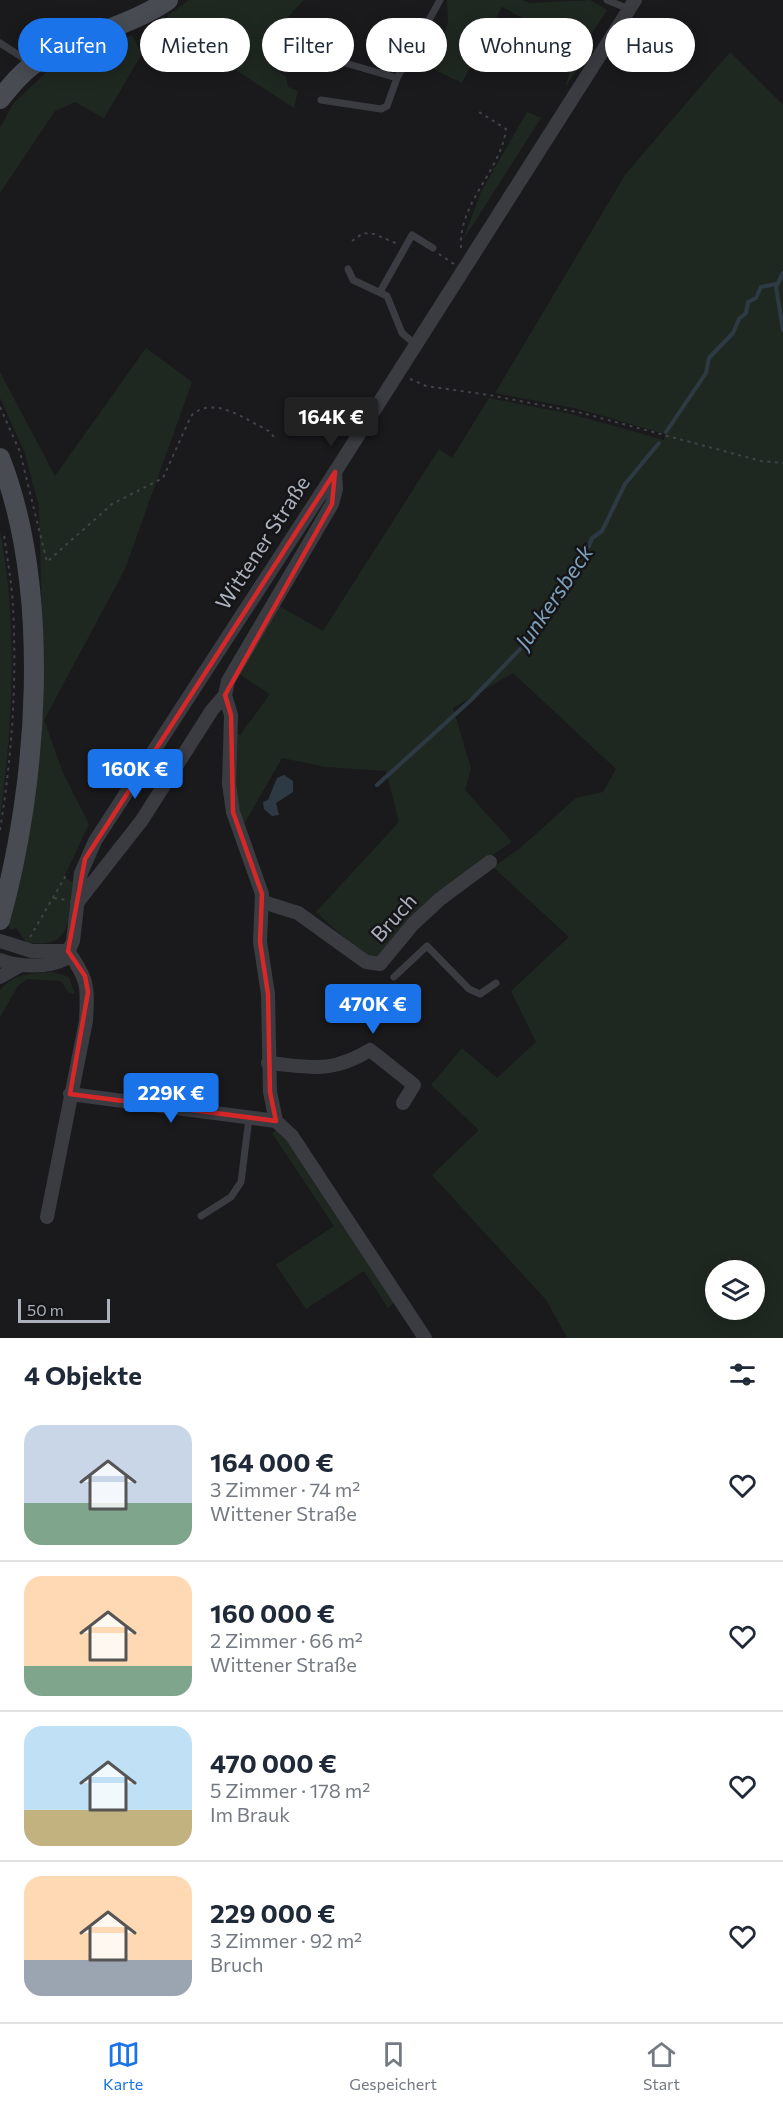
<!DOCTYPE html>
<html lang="de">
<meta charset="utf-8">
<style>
body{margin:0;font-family:Commissioner,sans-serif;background:#f6f6f7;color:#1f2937;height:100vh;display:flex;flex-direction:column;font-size:22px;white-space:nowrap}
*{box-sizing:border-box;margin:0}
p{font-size:20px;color:#747a83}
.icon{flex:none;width:33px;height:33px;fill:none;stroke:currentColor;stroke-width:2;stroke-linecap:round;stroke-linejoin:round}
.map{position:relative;height:1338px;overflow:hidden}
.sheet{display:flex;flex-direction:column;background:#fff;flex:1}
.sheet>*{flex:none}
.banner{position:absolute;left:18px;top:18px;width:747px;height:54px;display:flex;gap:12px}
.fabs{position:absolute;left:705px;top:1260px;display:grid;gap:12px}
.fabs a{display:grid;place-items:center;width:60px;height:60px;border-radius:50%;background:#fff;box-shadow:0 3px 15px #0003;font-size:30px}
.scale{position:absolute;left:18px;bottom:15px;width:92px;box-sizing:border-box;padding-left:6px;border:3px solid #abb1bd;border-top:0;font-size:16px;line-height:21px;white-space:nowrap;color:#abb1bd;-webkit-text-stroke:4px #151518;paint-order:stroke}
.price{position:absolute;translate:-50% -51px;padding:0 14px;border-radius:6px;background:#1a73e8;color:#fff;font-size:20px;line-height:39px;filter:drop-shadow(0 2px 3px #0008)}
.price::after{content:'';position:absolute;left:50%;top:36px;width:18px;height:14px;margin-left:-9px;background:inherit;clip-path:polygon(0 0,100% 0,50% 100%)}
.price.active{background:#222;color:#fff}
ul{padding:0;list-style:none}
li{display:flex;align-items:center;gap:18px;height:150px;padding:0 24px}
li+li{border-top:2px solid #e0e1e3}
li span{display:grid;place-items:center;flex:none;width:168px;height:120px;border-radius:18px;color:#555}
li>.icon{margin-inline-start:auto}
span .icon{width:72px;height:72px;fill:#fffc;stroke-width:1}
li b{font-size:26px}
h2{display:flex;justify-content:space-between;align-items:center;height:72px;padding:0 24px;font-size:26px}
.tag{padding:0 21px;border-radius:27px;background:#fff;box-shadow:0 3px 15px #0003;font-size:21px;line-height:54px}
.tag.active{background:#1a73e8;color:#fff}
.menu{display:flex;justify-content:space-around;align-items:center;height:84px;border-top:2px solid #e0e1e3;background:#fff;font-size:16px;color:#747a83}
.menu a{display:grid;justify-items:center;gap:3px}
.menu .active{color:#1a73e8}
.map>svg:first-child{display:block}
.green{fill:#1f2820;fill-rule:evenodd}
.water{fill:#2e3a43}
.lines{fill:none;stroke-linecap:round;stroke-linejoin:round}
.stream{stroke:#2e3a43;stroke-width:4}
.path{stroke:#404349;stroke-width:2;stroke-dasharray:3 4.5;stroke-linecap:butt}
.lane{stroke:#3a3c42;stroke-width:7}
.street{stroke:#3a3c42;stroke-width:14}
.secondary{stroke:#484b52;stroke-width:20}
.marked{fill:none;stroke:#d62828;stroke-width:4.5;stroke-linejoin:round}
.labels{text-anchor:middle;stroke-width:5;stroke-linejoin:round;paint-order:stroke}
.street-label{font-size:21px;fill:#abb1bd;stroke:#151518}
.water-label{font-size:22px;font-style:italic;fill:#7fa1bb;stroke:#151518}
</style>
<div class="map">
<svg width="783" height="1338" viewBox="0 0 783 1338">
<rect width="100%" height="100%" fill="#1a1a1d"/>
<g class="green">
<path d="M189,0H304L265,42L262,51L272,67L286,77L288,87L298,91L294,108L194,43L167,16Z"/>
<path d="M447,0H522L531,3L590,0L607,10L589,38L586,57L566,86L575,50L568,42L502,7L462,83L433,69L448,22Z"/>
<path d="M132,35L142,54L104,118L75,102L55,111L0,193V128L13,104L52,67Z"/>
<path d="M730,52L783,105V1338H567L547,1301L432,1175L479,1130L431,1085L462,1048L497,1078L536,1042L511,991L569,937L493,867L519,849L576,798L603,792L616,769L513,673L453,708L471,768L465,790L512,842L487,859L376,960L360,952L316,912L399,822L386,771L326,767L282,758L243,826L234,789L236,734L240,735L270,694L239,674L279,606L323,631L439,449L452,458L489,398L571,414L664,440L665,434L579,409L495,393L625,175ZM716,1270H754V1310H716Z"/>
<path d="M527,112L541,118L463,240L481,192Z"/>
<path d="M146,348L192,382L125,569L44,720L63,773L89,824L64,877L73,882C69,917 74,951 26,942L16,928L10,930L8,921L33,785L43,651L39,506L24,451L0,398V372L55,476Z"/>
<path d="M0,531C18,626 13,722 0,818Z"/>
<path d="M53,972L69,977L75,994L68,992L61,981L27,979L18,986L0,1017V990C14,973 33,973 53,972Z"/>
<path d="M279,1129H282L394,1303L388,1308L364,1271L306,1309L276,1265L334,1226L272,1133Z"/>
</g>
<path class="water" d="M284,775L293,781V792L276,803L279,815L272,816L264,809L263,802L268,800L277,778Z"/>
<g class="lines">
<g class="stream">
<path d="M783,273L776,287L783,330"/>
<path d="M666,432L706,373L709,358L733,333L739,319L746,313L748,302L756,298L761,287L776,284"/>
<path d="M377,785L471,700L529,640L547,612L554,595L566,581L579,553L589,546L592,538L602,531L625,484L659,443"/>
</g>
<g class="path">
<path d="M352,241L363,233L374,234L398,244"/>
<path d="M461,248C458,203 501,171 506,129L476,110"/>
<path d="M439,254L454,264"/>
<path d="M410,379L426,386L489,395L582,413L761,461L783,463"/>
<path d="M0,407L20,452L47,562L112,504L163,478L191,416C213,394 246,420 269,431L274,437"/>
<path d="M0,830C12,756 17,682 13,607C12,583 7,558 4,534"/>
<path d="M54,898L66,900"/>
<path d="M30,937L68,872"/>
</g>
<g class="lane">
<path d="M607,0L629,9"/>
<path d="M0,43L31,63"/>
<path d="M282,48L303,55L328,58L397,78"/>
<path d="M321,100L381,109L387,106L397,78L440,0"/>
<path d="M348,269L353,280L387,296L402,333L415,344"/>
<path d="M380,292L412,235L433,248"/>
<path d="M394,977L427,946L469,989L480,994L496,983"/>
<path d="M201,1216L231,1197L241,1182L249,1118"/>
</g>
<g class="street">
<path d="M335,472L336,489L332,504L228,681L225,695L231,715L229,784L233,812L262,894L260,942L268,994L270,1092L276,1121L292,1136L425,1338"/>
<path d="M263,902L298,913L366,962L380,964L413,924L440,899L490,862"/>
<path d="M77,903L142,820L212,710L225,695"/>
<path d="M0,941L32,951H68"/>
<path d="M0,960C17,967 49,968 65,959L73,941L81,873L95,841L335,472L635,0"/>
<path d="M0,977L21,965"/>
<path d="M268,1063C312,1067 330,1074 370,1050L414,1085L403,1103"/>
<path d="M70,1094L276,1121"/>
<path d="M47,1217L86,1021C88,985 88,980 68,951"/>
</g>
<g class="secondary">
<path d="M0,99C11,85 21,73 35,63C76,35 128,28 168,0"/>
<path d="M0,458C52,591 38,785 0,920"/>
</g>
</g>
<path class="marked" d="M335,472L332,504L225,695L231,715L233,812L262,894L260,942L268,994L270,1092L276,1121L70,1094L88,992L85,976L68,951L85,859Z"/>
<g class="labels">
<g class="street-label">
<text transform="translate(263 543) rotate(-57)" y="7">Wittener Straße</text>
<text transform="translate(394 918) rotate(-48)" y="7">Bruch</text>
</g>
<g class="water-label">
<text transform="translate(554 597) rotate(-56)" y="8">Junkersbeck</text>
</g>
</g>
</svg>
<div class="fabs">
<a><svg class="icon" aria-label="layers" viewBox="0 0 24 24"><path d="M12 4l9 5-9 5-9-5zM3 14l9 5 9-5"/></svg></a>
</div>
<div class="scale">50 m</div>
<b class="price active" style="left:331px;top:448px">164K €</b>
<b class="price" style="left:135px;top:800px">160K €</b>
<b class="price" style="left:373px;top:1035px">470K €</b>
<b class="price" style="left:171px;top:1124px">229K €</b>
<div class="banner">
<a class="tag active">Kaufen</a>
<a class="tag">Mieten</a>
<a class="tag">Filter</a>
<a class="tag">Neu</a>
<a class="tag">Wohnung</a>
<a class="tag">Haus</a>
</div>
</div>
<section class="sheet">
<h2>4 Objekte<svg class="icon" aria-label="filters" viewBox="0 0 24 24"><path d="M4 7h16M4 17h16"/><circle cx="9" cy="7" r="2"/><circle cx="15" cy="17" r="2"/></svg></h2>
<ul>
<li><span style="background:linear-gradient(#c9d6e8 65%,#7fa58c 0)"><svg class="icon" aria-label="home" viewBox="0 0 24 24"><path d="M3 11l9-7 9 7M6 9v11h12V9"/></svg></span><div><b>164 000 €</b><p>3 Zimmer · 74 m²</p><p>Wittener Straße</p></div><svg class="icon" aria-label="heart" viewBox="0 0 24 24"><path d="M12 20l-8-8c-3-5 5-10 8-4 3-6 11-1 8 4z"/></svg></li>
<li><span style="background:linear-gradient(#ffd9b3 75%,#7fa58c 0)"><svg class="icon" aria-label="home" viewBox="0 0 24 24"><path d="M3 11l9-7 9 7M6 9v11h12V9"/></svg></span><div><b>160 000 €</b><p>2 Zimmer · 66 m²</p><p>Wittener Straße</p></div><svg class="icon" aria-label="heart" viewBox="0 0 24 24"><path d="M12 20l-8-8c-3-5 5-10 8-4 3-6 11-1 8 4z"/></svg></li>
<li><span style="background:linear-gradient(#bfe0f5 70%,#c2b280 0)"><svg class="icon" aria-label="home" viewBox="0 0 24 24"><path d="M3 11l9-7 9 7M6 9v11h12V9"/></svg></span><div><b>470 000 €</b><p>5 Zimmer · 178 m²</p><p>Im Brauk</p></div><svg class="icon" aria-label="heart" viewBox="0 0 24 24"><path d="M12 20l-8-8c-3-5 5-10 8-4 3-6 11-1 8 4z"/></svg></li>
<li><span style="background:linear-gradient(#ffd9b3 70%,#9aa5b1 0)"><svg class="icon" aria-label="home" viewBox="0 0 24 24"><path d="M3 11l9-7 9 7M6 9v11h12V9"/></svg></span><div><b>229 000 €</b><p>3 Zimmer · 92 m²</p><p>Bruch</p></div><svg class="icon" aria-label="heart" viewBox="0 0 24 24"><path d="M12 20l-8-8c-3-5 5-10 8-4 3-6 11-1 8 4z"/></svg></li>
</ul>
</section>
<nav class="menu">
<a class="active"><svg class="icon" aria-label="map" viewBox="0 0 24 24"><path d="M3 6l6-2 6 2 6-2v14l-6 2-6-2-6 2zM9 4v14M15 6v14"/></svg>Karte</a>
<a><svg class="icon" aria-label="saved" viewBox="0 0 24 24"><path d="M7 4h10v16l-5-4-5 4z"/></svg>Gespeichert</a>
<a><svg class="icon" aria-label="home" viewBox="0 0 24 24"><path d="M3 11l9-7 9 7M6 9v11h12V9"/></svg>Start</a>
</nav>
